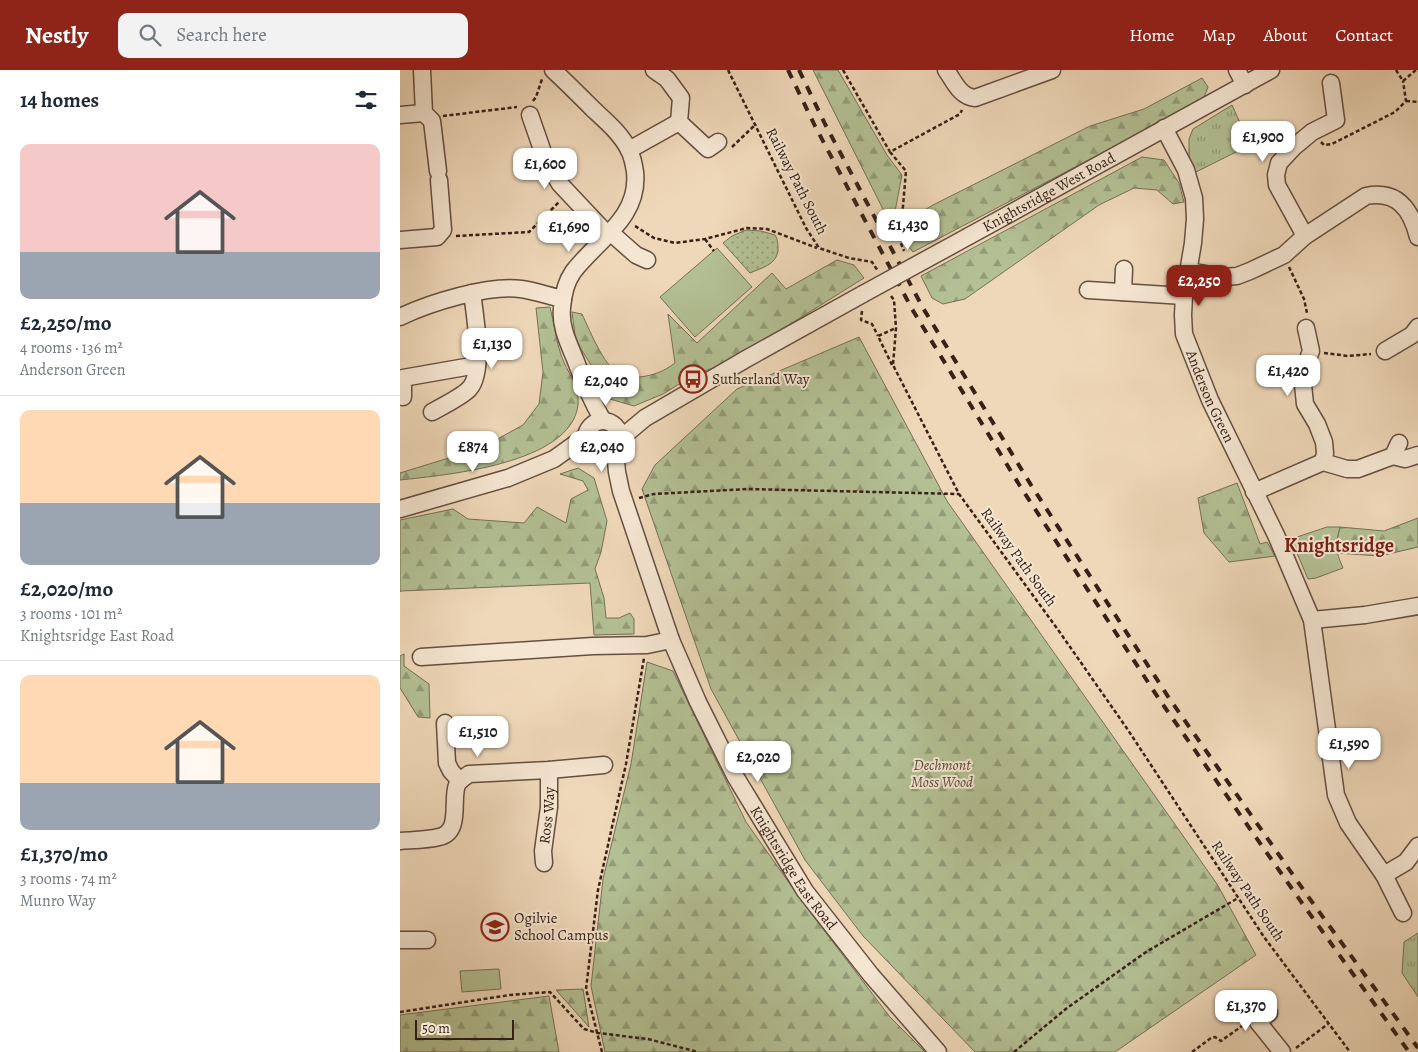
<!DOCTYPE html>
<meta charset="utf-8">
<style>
body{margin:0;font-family:Alegreya,serif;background:#f2f2f3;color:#1f2937;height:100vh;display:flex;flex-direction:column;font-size:19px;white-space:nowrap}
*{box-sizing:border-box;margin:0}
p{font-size:16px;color:#747a83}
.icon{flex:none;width:28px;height:28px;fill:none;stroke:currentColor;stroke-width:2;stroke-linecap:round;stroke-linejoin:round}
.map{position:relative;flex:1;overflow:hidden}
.details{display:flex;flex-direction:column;background:#fff;width:400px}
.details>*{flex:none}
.scale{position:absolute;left:15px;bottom:12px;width:99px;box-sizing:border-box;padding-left:5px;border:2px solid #372117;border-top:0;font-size:14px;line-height:18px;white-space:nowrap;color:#372117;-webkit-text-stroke:4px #f5e6d2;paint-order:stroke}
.price{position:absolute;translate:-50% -42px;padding:0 11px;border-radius:10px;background:#fff;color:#222;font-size:16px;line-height:32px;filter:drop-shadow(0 1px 2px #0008)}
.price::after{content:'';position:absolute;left:50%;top:30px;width:15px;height:11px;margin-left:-8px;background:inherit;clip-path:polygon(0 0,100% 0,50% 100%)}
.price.current{background:#8f2418;color:#fff}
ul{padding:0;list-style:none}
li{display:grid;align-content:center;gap:10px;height:265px;padding:0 20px}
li+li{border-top:1px solid #e0e1e3}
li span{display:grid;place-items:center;height:155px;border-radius:10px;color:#555}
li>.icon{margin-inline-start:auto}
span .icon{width:90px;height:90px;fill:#fffc;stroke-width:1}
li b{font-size:21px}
h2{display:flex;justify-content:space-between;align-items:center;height:60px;padding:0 20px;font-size:21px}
header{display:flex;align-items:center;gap:30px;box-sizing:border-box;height:70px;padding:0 25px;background:#8f2418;color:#fff}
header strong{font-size:24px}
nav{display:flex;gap:28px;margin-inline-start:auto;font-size:18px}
.search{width:350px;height:45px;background:#f2f2f3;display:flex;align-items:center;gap:12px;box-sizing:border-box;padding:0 18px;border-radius:10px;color:#747a83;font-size:19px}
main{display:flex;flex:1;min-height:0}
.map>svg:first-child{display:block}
.grass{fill:url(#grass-tufts);stroke:#757056}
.forest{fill:url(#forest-firs);stroke:#757056}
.park{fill:url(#park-dots);stroke:#757056}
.garden{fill:#b3c094;stroke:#757056}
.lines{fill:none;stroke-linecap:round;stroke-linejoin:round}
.minor-casing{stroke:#654f40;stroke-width:19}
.path{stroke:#372117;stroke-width:2.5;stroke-dasharray:4 2.5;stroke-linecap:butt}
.minor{stroke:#f5e6d2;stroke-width:16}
.rail{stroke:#372117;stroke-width:4;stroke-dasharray:9 9;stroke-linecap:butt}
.minor-bridge-casing{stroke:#654f40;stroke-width:19;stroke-linecap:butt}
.minor-bridge{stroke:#f5e6d2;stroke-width:16}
.labels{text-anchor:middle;stroke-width:4;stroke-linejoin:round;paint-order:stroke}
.street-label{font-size:15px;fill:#372117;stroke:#f5e6d2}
.poi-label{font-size:15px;fill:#372117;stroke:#f5e6d2;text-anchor:start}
.park-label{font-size:15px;font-style:italic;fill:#564936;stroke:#f5e6d2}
.district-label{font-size:20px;font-weight:bold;fill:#7a1f14;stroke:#f5e6d2}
</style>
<header>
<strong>Nestly</strong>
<div class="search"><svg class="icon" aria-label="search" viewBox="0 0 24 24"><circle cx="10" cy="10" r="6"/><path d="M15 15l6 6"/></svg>Search here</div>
<nav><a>Home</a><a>Map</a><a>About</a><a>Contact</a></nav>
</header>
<main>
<section class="details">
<h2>14 homes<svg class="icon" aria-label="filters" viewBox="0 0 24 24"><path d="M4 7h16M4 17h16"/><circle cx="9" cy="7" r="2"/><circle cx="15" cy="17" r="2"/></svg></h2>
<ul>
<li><span style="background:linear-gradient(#f6c9c9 70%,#9aa5b1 0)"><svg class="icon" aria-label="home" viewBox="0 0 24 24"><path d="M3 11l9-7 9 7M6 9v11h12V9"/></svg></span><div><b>£2,250/mo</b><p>4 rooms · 136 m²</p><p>Anderson Green</p></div></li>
<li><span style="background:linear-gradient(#ffd9b3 60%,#9aa5b1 0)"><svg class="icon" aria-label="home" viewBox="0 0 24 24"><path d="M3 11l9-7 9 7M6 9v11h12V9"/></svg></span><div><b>£2,020/mo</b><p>3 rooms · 101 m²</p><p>Knightsridge East Road</p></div></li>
<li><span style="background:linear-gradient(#ffd9b3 70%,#9aa5b1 0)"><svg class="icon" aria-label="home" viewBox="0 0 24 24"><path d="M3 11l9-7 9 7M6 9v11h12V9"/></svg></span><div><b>£1,370/mo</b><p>3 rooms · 74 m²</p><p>Munro Way</p></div></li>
</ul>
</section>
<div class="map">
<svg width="1018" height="982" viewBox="0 0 1018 982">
<defs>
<pattern id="grass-tufts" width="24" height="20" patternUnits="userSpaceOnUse" patternTransform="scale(1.25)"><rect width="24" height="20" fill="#b3c094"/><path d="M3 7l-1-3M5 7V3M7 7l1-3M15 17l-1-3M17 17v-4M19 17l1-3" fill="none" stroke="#929c78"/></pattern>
<pattern id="forest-firs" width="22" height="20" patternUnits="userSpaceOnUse" patternTransform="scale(1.25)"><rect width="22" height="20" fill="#b3c094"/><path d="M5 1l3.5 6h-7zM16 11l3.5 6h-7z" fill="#929c78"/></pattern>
<pattern id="park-dots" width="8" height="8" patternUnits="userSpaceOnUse" patternTransform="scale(1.25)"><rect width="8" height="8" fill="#b3c094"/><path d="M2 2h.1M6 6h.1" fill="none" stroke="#929c78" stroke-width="1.8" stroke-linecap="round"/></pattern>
</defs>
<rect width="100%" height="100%" fill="#efd8b9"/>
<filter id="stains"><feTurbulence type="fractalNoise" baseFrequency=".004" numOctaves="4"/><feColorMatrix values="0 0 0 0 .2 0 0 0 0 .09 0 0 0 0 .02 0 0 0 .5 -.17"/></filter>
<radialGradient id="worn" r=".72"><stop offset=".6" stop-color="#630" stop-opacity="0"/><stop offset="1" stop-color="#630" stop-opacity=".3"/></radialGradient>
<g class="grass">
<path d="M832,35L850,75L794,103L789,93V69L793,59Z"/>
<path d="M1018,863V927L1002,903L1004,872Z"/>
</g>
<g class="forest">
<path d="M413,0H438L487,85L502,105L492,157Z"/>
<path d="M802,8L808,17L803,30L513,182L504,171L506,160L511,148L533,135L690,56L744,39Z"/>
<path d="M742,87L764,90L779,113L784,132L773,134L757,120L734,118L699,135L565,229L543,234L532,228L521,206Z"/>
<path d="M437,190L454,195L464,208L331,291L294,305L263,324L234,336L210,329L199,313L193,298L181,279L175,265L172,242L182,244C190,261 206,302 224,307C229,309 235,307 240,307C254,305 263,302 275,293L268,244L297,273L372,203L386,219Z"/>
<path d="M150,237C154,253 156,270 161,285C167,302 180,317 178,335C171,394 46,405 0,410V403L81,378L123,355L139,334L143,302L136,238Z"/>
<path d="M459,267L547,431L817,814L856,885L715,982H575L463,866L405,790L311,619L242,419L255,395L337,319Z"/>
<path d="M178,398L194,408L207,451L201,482L195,499L204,528L206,548H219L230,543L234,549V564L194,565L190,513L1,521L0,522V450L53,439L68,449L124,453L137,437L166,453L171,429L188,420L183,411L160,404Z"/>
<path d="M837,413L860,474L867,472L875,486L829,492L804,463L798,428Z"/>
<path d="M1018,448V477L980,486L936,483L937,470L940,457L984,461Z"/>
<path d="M4,584V596L29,614L30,648L18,647L0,618V586Z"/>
<path d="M247,592L273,601L346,752L407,838L490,947L525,982H205L191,916L203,809L231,694Z"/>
<path d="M183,919L189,957L156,920Z"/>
<path d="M149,926L159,982H0V945Z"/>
</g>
<path class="park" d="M346,160L361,161L375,165C378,170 378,174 378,181C376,195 361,198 350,203L323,173L332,166Z"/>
<g class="garden">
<path d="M317,178L352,217L295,267L260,227Z"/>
<path d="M927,457H940C935,476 935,480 943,498L916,508L908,509L891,469Z"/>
<path d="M99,899L101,919L62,922L60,901Z"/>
</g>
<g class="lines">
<g class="minor-casing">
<g id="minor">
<path d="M22,0L24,43L32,51L38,101"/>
<path d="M153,0C167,13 180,26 194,40C207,52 221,64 229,80C232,86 234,95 235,102C240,148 197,170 173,202C166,212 163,225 162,238C160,256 168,272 175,289C183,311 192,331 203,351"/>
<path d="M254,0L267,9L281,28L279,52L308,79L318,72"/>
<path d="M546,0C554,11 560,27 575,28L652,0"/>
<path d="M837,0L845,15"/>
<path d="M0,45L24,43"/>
<path d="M130,45L146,91L160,114L208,165"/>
<path id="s1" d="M764,58L786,100L794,128L795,149L793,173L784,226L783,245L784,264L810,330L876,465L912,550L936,725L948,753L984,805L1003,843"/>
<path d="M229,80L279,52"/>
<path d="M210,162L236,185L247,190"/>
<path id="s2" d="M569,166L871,0"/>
<path d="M905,166L877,115L876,105L879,93L894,77L912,62L936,50L931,13"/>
<path d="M0,170L37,167L43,160L39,110"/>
<path d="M788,201L824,207L837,206L850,201L884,185L905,166L966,126C997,120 1011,139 1018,167"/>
<path d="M688,220L784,226"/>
<path d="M723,222L724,199"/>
<path d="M0,247C29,233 90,214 121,219C135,221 149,226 163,229"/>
<path d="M906,258L911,281L902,305L905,334L917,354L924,372L925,383L923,392"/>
<path d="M985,281L1012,265L1018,257"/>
<path d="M3,327V308L77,295"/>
<path d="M32,342C41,337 63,326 69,319C85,303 75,245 72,223"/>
<circle cx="203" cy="368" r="17"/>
<path d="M220,369L245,348L346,289L463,224"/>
<path id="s3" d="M215,379L217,402L221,421L271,570L298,632L335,706L405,821L471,905L538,982"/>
<path d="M993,386L1005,389L1018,385"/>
<path d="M854,422L923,392L947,399H958L993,386L999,373"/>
<path d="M0,439L108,408L154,389L186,366"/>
<path d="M912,550L965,545L1018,536"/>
<path d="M21,587L193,576L247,575L271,570"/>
<path d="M45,653L47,693L51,701L60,711"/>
<path d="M0,771C13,770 27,770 39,767C62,762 51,730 57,715C59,710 65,707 69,704L149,700L204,695"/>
<path id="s4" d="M144,793L143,781L149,737V700"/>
<path d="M984,805L1006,792L1018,776"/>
<path d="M0,870H27"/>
<path d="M869,943L858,952L882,982"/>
</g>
</g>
<g class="path">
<path d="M328,0L406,158L419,178L449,188L472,192L478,201"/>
<path d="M443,0L490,82L560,44L562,40"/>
<path d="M996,0L1003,11L1016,0"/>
<path d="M133,31L136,27L142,9"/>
<path d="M1006,31L1018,32"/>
<path d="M43,46L117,37"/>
<path d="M921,72L924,75L932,74L995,42L1006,31L1003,11"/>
<path d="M332,77L356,54"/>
<path d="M490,82L506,101L500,171L504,181"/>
<path d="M235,156L254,168L275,173L305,169L347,158L367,159L417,178"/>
<path d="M56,166L129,162L159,132"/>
<path d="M305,169L314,181"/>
<path d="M889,197L904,229L907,243"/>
<path d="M491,226L494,230L496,258L493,295L559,424L661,564L728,660L864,867L950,982"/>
<path d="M462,241L461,250L472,254L478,266"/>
<path d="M924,283L948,286L971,284"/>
<path d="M492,295L478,266L496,258"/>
<path d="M239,428L254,424L348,419L559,424"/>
<path d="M0,942L110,925L150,922L184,959L198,963L248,969L298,982"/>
<path d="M896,978L928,954"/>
<path d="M202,982L186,919L198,820L226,694L244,588"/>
<path d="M614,982L667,938L746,882L838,828"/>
<path d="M792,982L811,968L815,967L821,971L842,956L845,955"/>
</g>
<use href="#minor" class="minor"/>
<g class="rail">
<path d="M388,0L415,56L512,239L620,416L759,629L902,833L1009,982"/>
<path d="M399,0L425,54L523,238L631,415L769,628L912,832L1018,978"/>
</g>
<g class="minor-bridge-casing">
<path id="minor-bridge" d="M463,224L569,166"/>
</g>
<use href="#minor-bridge" class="minor-bridge"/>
</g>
<defs>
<g id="bus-ring" transform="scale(1.4375)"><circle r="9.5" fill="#f5e6d2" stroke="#8f2418" stroke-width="1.5"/><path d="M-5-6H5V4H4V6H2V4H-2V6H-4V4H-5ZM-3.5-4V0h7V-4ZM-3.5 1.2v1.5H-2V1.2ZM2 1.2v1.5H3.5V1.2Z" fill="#8f2418"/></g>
<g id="school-ring" transform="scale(1.4375)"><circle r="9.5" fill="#f5e6d2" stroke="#8f2418" stroke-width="1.5"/><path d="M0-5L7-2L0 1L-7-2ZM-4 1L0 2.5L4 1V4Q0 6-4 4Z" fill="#8f2418"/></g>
</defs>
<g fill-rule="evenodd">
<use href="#bus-ring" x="293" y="309"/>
<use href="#school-ring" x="95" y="857"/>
</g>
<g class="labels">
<g class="street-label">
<text transform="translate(397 111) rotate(63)" y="5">Railway Path South</text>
<text dy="5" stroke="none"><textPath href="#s2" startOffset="91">Knightsridge West Road</textPath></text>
<text dy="5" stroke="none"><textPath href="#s1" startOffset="281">Anderson Green</textPath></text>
<text transform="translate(619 487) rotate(54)" y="5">Railway Path South</text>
<text dy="5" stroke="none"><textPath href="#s4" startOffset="48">Ross Way</textPath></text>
<text dy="5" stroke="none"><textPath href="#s3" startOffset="459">Knightsridge East Road</textPath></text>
<text transform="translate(848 821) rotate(56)" y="5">Railway Path South</text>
</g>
<g class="poi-label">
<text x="312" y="314">Sutherland Way</text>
<text x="114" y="853">Ogilvie<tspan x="114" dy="17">School Campus</tspan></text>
</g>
<g class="park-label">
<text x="542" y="700">Dechmont<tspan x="542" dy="17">Moss Wood</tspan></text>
</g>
<g class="district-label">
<text x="939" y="482">Knightsridge</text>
</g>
</g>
<rect width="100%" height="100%" filter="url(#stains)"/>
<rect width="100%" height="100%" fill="url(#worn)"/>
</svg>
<div class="scale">50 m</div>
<b class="price" style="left:863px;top:93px">£1,900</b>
<b class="price" style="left:145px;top:120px">£1,600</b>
<b class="price" style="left:508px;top:181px">£1,430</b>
<b class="price" style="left:169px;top:183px">£1,690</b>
<b class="price current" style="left:799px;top:237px">£2,250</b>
<b class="price" style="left:92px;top:300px">£1,130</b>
<b class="price" style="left:888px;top:327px">£1,420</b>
<b class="price" style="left:206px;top:337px">£2,040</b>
<b class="price" style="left:73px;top:403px">£874</b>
<b class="price" style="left:202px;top:403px">£2,040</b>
<b class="price" style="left:78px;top:688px">£1,510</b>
<b class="price" style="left:949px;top:700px">£1,590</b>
<b class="price" style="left:358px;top:713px">£2,020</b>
<b class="price" style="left:846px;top:962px">£1,370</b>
</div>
</main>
